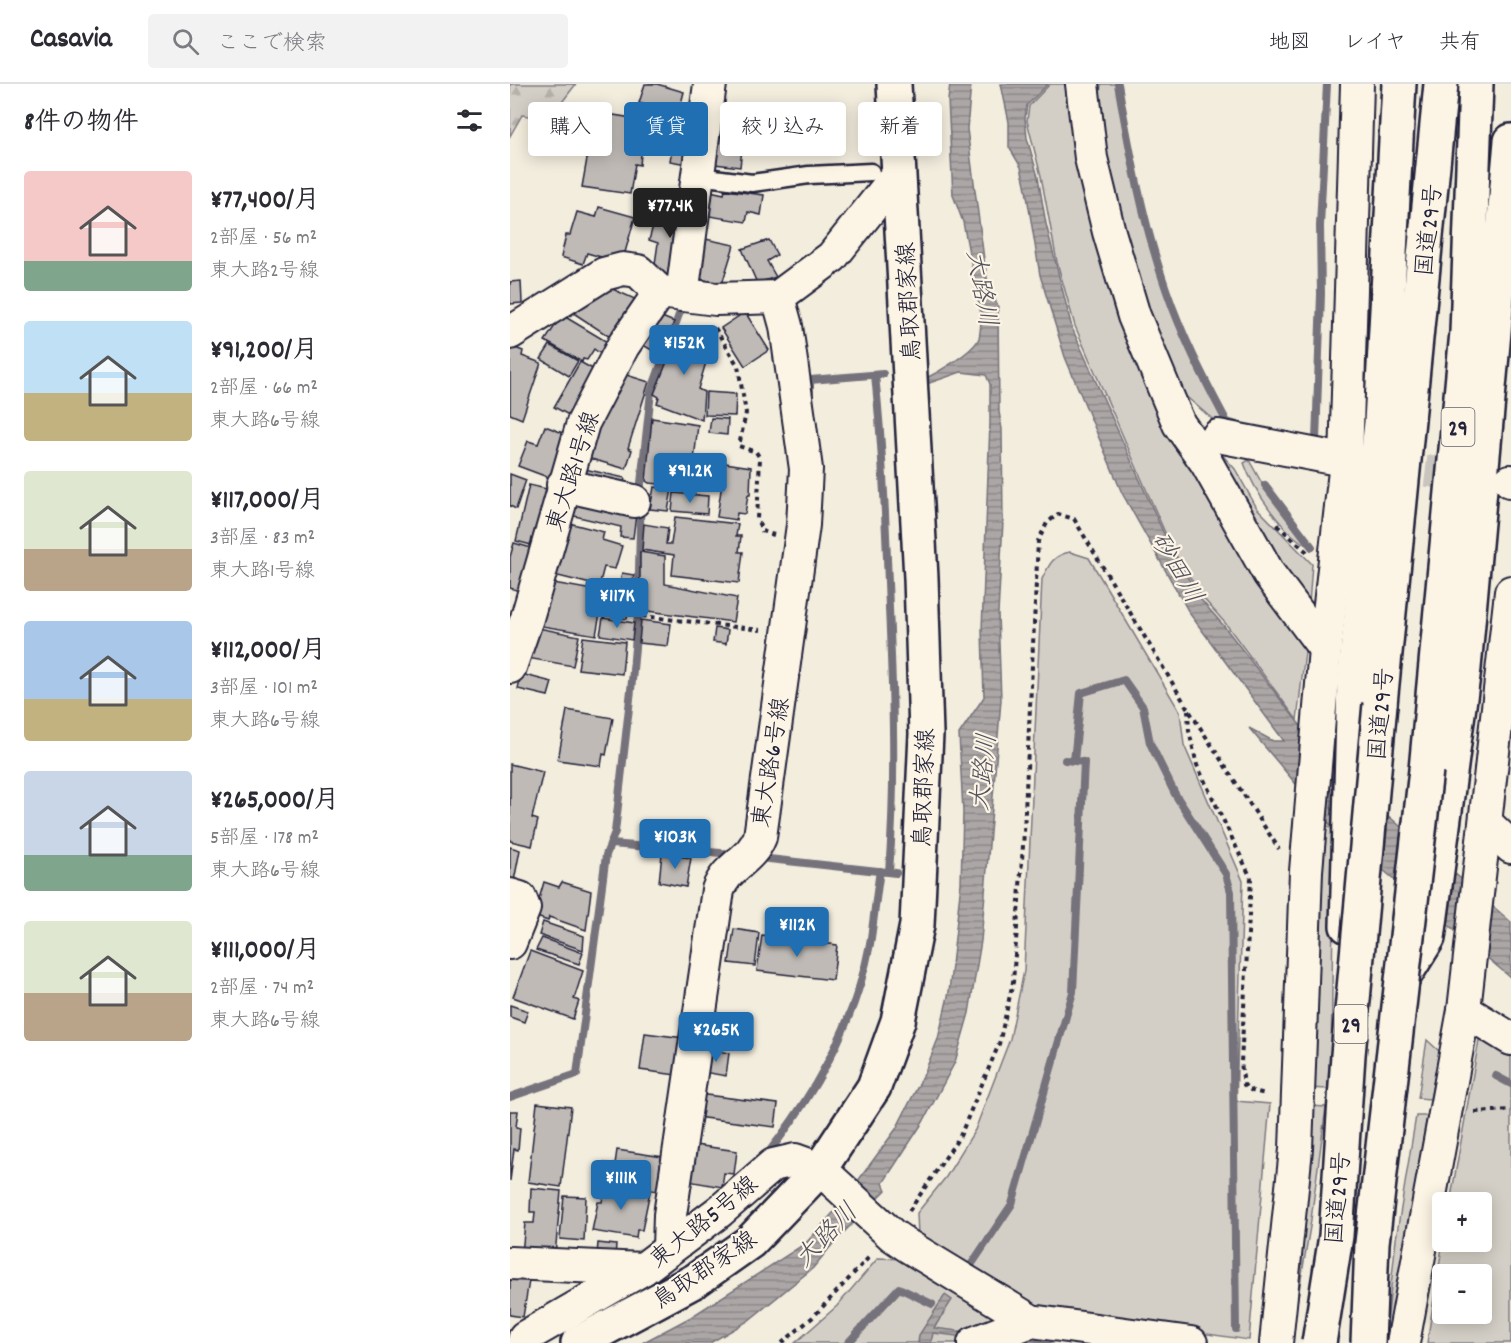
<!DOCTYPE html>
<html lang="ja">
<meta charset="utf-8">
<style>
body{margin:0;font-family:Dekko,"Klee One",sans-serif;background:#f2f2f3;color:#2b2b33;height:100vh;display:flex;flex-direction:column;font-size:22px;white-space:nowrap}
*{box-sizing:border-box;margin:0}
p{font-size:20px;color:#7c7c81}
.icon{flex:none;width:33px;height:33px;fill:none;stroke:currentColor;stroke-width:2;stroke-linecap:round;stroke-linejoin:round}
.map{position:relative;flex:1;overflow:hidden}
.side{display:flex;flex-direction:column;background:#fff;width:510px}
.side>*{flex:none}
.banner{position:absolute;left:18px;top:18px;width:570px;height:54px;display:flex;gap:12px}
.tools{position:absolute;left:922px;top:1108px;display:grid;gap:12px}
.tools a{display:grid;place-items:center;width:60px;height:60px;border-radius:6px;background:#fff;box-shadow:0 3px 15px #0003;font-size:30px}
.price{position:absolute;translate:-50% -51px;padding:0 14px;border-radius:6px;background:#1f6fb2;color:#fff;font-size:20px;line-height:39px;filter:drop-shadow(0 2px 3px #0008)}
.price::after{content:'';position:absolute;left:50%;top:36px;width:18px;height:14px;margin-left:-9px;background:inherit;clip-path:polygon(0 0,100% 0,50% 100%)}
.price.on{background:#222;color:#fff}
ul{padding:0;list-style:none}
li{display:flex;align-items:center;gap:18px;height:150px;padding:0 24px}
li span{display:grid;place-items:center;flex:none;width:168px;height:120px;border-radius:6px;color:#555}
li>.icon{margin-inline-start:auto}
span .icon{width:72px;height:72px;fill:#fffc;stroke-width:1}
li b{font-size:26px}
h2{display:flex;justify-content:space-between;align-items:center;height:72px;padding:0 24px;font-size:26px}
.chip{padding:0 21px;border-radius:6px;background:#fff;box-shadow:0 3px 15px #0003;font-size:21px;line-height:54px}
.chip.on{background:#1f6fb2;color:#fff}
header{display:flex;align-items:center;gap:36px;box-sizing:border-box;height:84px;padding:0 30px;background:#fff;border-bottom:2px solid #e1e1e2}
header strong{font-size:28px}
nav{display:flex;gap:33px;margin-inline-start:auto;font-size:21px}
.search{width:420px;height:54px;background:#f2f2f3;display:flex;align-items:center;gap:15px;box-sizing:border-box;padding:0 21px;border-radius:6px;color:#7c7c81;font-size:22px}
main{display:flex;flex:1;min-height:0}
.map>svg:first-child{display:block}
.grass{fill:#d4cfc6;stroke:#7b7880;stroke-width:1.5;fill-rule:evenodd}
.forest{fill:url(#forest-firs);stroke:#7b7880;stroke-width:1.5}
.water{fill:url(#water-rules);stroke:#75727b;stroke-width:1.5}
.lines{fill:none;stroke-linecap:round;stroke-linejoin:round}
.stream{stroke:#75727b;stroke-width:8}
.building{fill:#bfbab6;stroke:#22223b;stroke-width:1.5}
.street-tunnel{stroke:#c9c4bd;stroke-width:32;stroke-dasharray:32 16;stroke-linecap:butt}
.lane-casing{stroke:#22223b;stroke-width:21}
.street-casing{stroke:#22223b;stroke-width:36}
.secondary-casing{stroke:#22223b;stroke-width:38}
.highway-casing{stroke:#22223b;stroke-width:38}
.path{stroke:#22223b;stroke-width:4;stroke-dasharray:4.5 4.5;stroke-linecap:butt}
.lane{stroke:#fcf5e5;stroke-width:16}
.street{stroke:#fcf5e5;stroke-width:32}
.secondary{stroke:#fcf5e5;stroke-width:33}
.highway{stroke:#fcf5e5;stroke-width:33}
.highway-bridge-casing{stroke:#22223b;stroke-width:38;stroke-linecap:butt}
.highway-bridge{stroke:#fcf5e5;stroke-width:33}
.labels{text-anchor:middle;stroke-width:4.5;stroke-linejoin:round;paint-order:stroke}
.shield{fill:#fcf5e5;stroke:#63616e;stroke-width:1.5}
.shield-label{font-size:22px;font-weight:bold;fill:#22223b}
.street-label{font-size:24px;fill:#22223b;stroke:#fcf5e5}
.water-label{font-size:26px;font-style:italic;fill:#525160;stroke:#fcf5e5}
</style>
<header>
<strong>Casavia</strong>
<div class="search"><svg class="icon" aria-label="search" viewBox="0 0 24 24"><circle cx="10" cy="10" r="6"/><path d="M15 15l6 6"/></svg>ここで検索</div>
<nav><a>地図</a><a>レイヤ</a><a>共有</a></nav>
</header>
<main>
<section class="side">
<h2>8件の物件<svg class="icon" aria-label="filters" viewBox="0 0 24 24"><path d="M4 7h16M4 17h16"/><circle cx="9" cy="7" r="2"/><circle cx="15" cy="17" r="2"/></svg></h2>
<ul>
<li><span style="background:linear-gradient(#f6c9c9 75%,#7fa58c 0)"><svg class="icon" aria-label="home" viewBox="0 0 24 24"><path d="M3 11l9-7 9 7M6 9v11h12V9"/></svg></span><div><b>¥77,400/月</b><p>2部屋 · 56 m²</p><p>東大路2号線</p></div></li>
<li><span style="background:linear-gradient(#bfe0f5 60%,#c2b280 0)"><svg class="icon" aria-label="home" viewBox="0 0 24 24"><path d="M3 11l9-7 9 7M6 9v11h12V9"/></svg></span><div><b>¥91,200/月</b><p>2部屋 · 66 m²</p><p>東大路6号線</p></div></li>
<li><span style="background:linear-gradient(#dfe7d0 65%,#b9a48a 0)"><svg class="icon" aria-label="home" viewBox="0 0 24 24"><path d="M3 11l9-7 9 7M6 9v11h12V9"/></svg></span><div><b>¥117,000/月</b><p>3部屋 · 83 m²</p><p>東大路1号線</p></div></li>
<li><span style="background:linear-gradient(#a9c7e8 65%,#c2b280 0)"><svg class="icon" aria-label="home" viewBox="0 0 24 24"><path d="M3 11l9-7 9 7M6 9v11h12V9"/></svg></span><div><b>¥112,000/月</b><p>3部屋 · 101 m²</p><p>東大路6号線</p></div></li>
<li><span style="background:linear-gradient(#c9d6e8 70%,#7fa58c 0)"><svg class="icon" aria-label="home" viewBox="0 0 24 24"><path d="M3 11l9-7 9 7M6 9v11h12V9"/></svg></span><div><b>¥265,000/月</b><p>5部屋 · 178 m²</p><p>東大路6号線</p></div></li>
<li><span style="background:linear-gradient(#dfe7d0 60%,#b9a48a 0)"><svg class="icon" aria-label="home" viewBox="0 0 24 24"><path d="M3 11l9-7 9 7M6 9v11h12V9"/></svg></span><div><b>¥111,000/月</b><p>2部屋 · 74 m²</p><p>東大路6号線</p></div></li>
</ul>
</section>
<div class="map">
<svg width="1001" height="1259" viewBox="0 0 1001 1259">
<defs>
<pattern id="forest-firs" width="22" height="20" patternUnits="userSpaceOnUse" patternTransform="scale(1.5)"><rect width="22" height="20" fill="#d4cfc6"/><path d="M5 1l3.5 6h-7zM16 11l3.5 6h-7z" fill="#b6b1ab"/></pattern>
<pattern id="water-rules" width="6" height="5" patternUnits="userSpaceOnUse" patternTransform="scale(1.5)"><rect width="6" height="5" fill="#aca7a6"/><path d="M0 2.5h6" fill="none" stroke="#8c8888"/></pattern>
</defs>
<rect width="100%" height="100%" fill="#f3edde"/>
<filter id="ink" filterUnits="userSpaceOnUse"><feTurbulence type="fractalNoise" baseFrequency=".0167" numOctaves="2"/><feDisplacementMap in="SourceGraphic" scale="12" xChannelSelector="R" yChannelSelector="G"/><feConvolveMatrix kernelMatrix="1 2 1 2 8 2 1 2 1" color-interpolation-filters="sRGB"/></filter>
<g filter="url(#ink)">
<g class="grass">
<path d="M540,0H566L603,201L796,559L787,636L716,540L693,514L663,467L565,242L547,178L531,92L517,37L519,22Z"/>
<path d="M591,0H606C619,92 645,194 684,278C695,302 709,324 721,347L714,345L672,309L655,282L608,126L588,31Z"/>
<path d="M706,364L725,385L747,424L802,480L798,534Z"/>
<path d="M739,376L754,403L800,463C773,450 744,407 734,379Z"/>
<path d="M560,468L579,474L670,628L674,661L733,797L726,1017L760,1020L739,1256L565,1231L518,1219L408,1151L407,1129L436,1093L465,1046L500,955L514,887L532,495C539,481 543,471 560,468Z"/>
<path d="M813,738L824,747L821,985L818,1005L798,1004Z"/>
<path d="M971,945L1001,965V1259H917L933,1157L972,1158V1119H940ZM933,1191H972V1230H933Z"/>
<path d="M917,956L930,968L920,1015L908,1014Z"/>
<path d="M799,1022L816,1023L800,1143L780,1259Z"/>
<path d="M906,1032H917L879,1259H875L886,1155Z"/>
<path d="M368,1174L394,1175L489,1234L451,1259H285L327,1222Z"/>
</g>
<path class="forest" d="M0,0H66L39,35L12,31L0,52Z"/>
<g class="water">
<path d="M440,0H461L457,45L474,175L478,200L488,223L489,328L492,345L493,437L488,530L491,616L471,857L459,929L445,978L413,1038L373,1099L376,1106L326,1156L303,1184L238,1237L200,1259H132L181,1233L296,1159L331,1120L386,1045L414,990L428,955L439,908L451,799L453,728L449,650L474,613L472,546L480,339V300L476,291L451,288L411,302V297C425,290 464,268 469,254C471,246 471,238 471,230L453,138L443,111L438,16Z"/>
<path d="M491,0H538L517,21L515,34L517,54L528,93L536,140L562,244L662,468L692,517L714,542L823,684L1001,838V894L821,742L739,644L763,657H774L680,530L612,409L555,273L530,191L515,100L511,83L499,63V38Z"/>
<path d="M435,1211L442,1216L424,1244L544,1259H503L423,1249L421,1259H408L409,1251Z"/>
</g>
<g class="lines">
<g class="stream">
<path d="M608,0C620,69 633,139 656,205C672,252 694,295 717,338L727,341"/>
<path d="M365,291C373,368 376,446 379,524C383,612 386,700 379,788"/>
<path d="M300,309V296L373,290"/>
<path d="M806,357L811,210L810,142L817,0"/>
<path d="M755,401L802,463"/>
<path d="M564,677L571,609L614,596L633,623L640,659L665,710L716,790L721,808L726,1245"/>
<path d="M101,760L223,770"/>
<path d="M250,774L386,789"/>
<path d="M986,992L1001,1000"/>
<path d="M0,1013L67,990L96,771L105,748L122,597L128,530L131,399L141,308L171,225"/>
<path d="M255,1073C305,1010 345,940 360,860C364,836 366,811 370,787"/>
<path d="M455,1190L502,1120L563,908L574,678L555,676"/>
<path d="M338,1259L389,1204L422,1220"/>
</g>
</g>
<g class="building">
<path d="M135,0H147L174,8L168,31L129,19Z"/>
<path d="M85,28L134,36L130,81L125,80L120,110L72,103L78,69L73,68L78,43L82,44Z"/>
<path d="M140,37L187,45L182,81L160,77L162,64L136,58Z"/>
<path d="M200,51L233,55L230,83L196,79Z"/>
<path d="M196,106L214,110L215,106L254,111L251,131L238,128L236,138L193,131Z"/>
<path d="M156,115L180,118L170,194L138,190L139,180H145L148,159L139,156L145,135L153,137Z"/>
<path d="M89,123L125,133L112,179L77,169L73,180L51,173L56,151H60L67,128L86,133Z"/>
<path d="M186,153L224,161L212,200L182,193Z"/>
<path d="M259,156L267,171L257,177L266,193L247,199L232,165Z"/>
<path d="M11,197L12,219L0,220V198Z"/>
<path d="M96,202L127,216L106,257L65,230L78,212Z"/>
<path d="M235,228L259,266L235,282L211,244Z"/>
<path d="M52,231L99,259L92,271L84,265L77,276L73,275L72,278L35,257Z"/>
<path d="M147,231L164,238L149,270L131,260Z"/>
<path d="M169,248L202,258L188,305L194,308L192,336L147,319L149,313L144,310Z"/>
<path d="M40,261L68,277L59,292L31,275Z"/>
<path d="M0,262L13,267L12,272L31,279L12,335L0,330Z"/>
<path d="M70,278L90,289L64,334L44,323Z"/>
<path d="M110,289L139,298L118,364L122,366L116,385L71,372Z"/>
<path d="M196,308L226,310L225,332L195,331Z"/>
<path d="M142,334L188,341L181,403L139,399L136,397Z"/>
<path d="M201,334L218,335L217,351L199,349Z"/>
<path d="M35,342L58,351L40,394L8,382L18,357L28,360Z"/>
<path d="M215,379L241,383L240,411H238L235,430L227,429L226,436L207,433Z"/>
<path d="M70,384L115,394L112,409L66,399Z"/>
<path d="M0,390L16,396L6,425L0,422Z"/>
<path d="M19,401L41,406L29,463L6,457Z"/>
<path d="M144,403L162,405L158,427L140,425Z"/>
<path d="M61,408L127,423L123,454L110,453L111,443L56,430Z"/>
<path d="M164,409L198,412L197,430L162,427Z"/>
<path d="M165,433L228,440L226,452H231L229,468H233L229,499L162,491L164,471L132,466L134,440L158,444L156,460H161Z"/>
<path d="M55,438L94,448L92,456L112,462L105,485L94,483L89,502L44,491Z"/>
<path d="M4,459L28,466L15,509L0,504V473Z"/>
<path d="M130,468L155,472V500L227,514L223,538L130,526Z"/>
<path d="M112,489L124,491L117,535L93,531L98,502L109,503Z"/>
<path d="M38,498L94,508L86,551L32,542L37,523H31Z"/>
<path d="M93,534L124,539L122,556L90,551Z"/>
<path d="M131,536L161,540L158,562L129,559Z"/>
<path d="M23,543L69,552L63,582L17,574Z"/>
<path d="M205,544L218,546L216,560L203,558Z"/>
<path d="M73,553L115,558L112,590L68,585Z"/>
<path d="M11,590L42,598L38,612L8,605Z"/>
<path d="M57,626L103,634L96,671L93,670L91,682L48,676Z"/>
<path d="M0,680L33,688L22,734L28,736L22,762L0,757Z"/>
<path d="M0,763L10,766L4,797L0,796Z"/>
<path d="M152,770L181,774L176,803L149,798Z"/>
<path d="M34,798L49,803L52,798L81,807L76,846L39,833L38,837L24,832Z"/>
<path d="M33,838L74,852L73,866L29,851Z"/>
<path d="M224,845L249,849L245,882L219,879Z"/>
<path d="M252,851L327,861L323,896L247,887Z"/>
<path d="M32,854L73,869L69,880L26,866Z"/>
<path d="M20,867L73,887L64,915L69,917L63,935L3,913Z"/>
<path d="M0,921L18,927L14,938L0,933Z"/>
<path d="M135,949L174,954L166,991L130,986Z"/>
<path d="M197,965L219,969L216,992L193,988Z"/>
<path d="M188,1010L268,1020L265,1043L186,1033Z"/>
<path d="M27,1019L61,1023L51,1103L18,1098Z"/>
<path d="M0,1027H8L6,1043L10,1044L8,1066L4,1065L0,1097Z"/>
<path d="M185,1061L227,1067L224,1090L214,1089L212,1103L178,1097Z"/>
<path d="M107,1066L153,1073L147,1107L129,1104L131,1088L117,1085L114,1102L90,1097L93,1079L105,1080Z"/>
<path d="M118,1086L130,1089L128,1104L115,1101Z"/>
<path d="M95,1099L140,1107L132,1146H127L126,1154L82,1147L88,1118H92Z"/>
<path d="M21,1104L51,1107L45,1171L12,1170L15,1139H24L25,1128H20Z"/>
<path d="M54,1112L76,1113L74,1157L50,1155Z"/>
<path d="M88,1159L106,1161L105,1172L87,1170Z"/>
<path d="M0,1188L20,1191L13,1233L0,1231Z"/>
</g>
<g class="lines">
<path class="street-tunnel" d="M868,381L971,393"/>
<g class="lane-casing">
<path id="lane" d="M189,92L242,99L299,91L361,88"/>
</g>
<g class="street-casing">
<g id="street">
<path d="M572,0L581,74L599,148L624,232L669,340L696,378L759,490L815,565"/>
<path d="M172,211L200,0"/>
<path d="M0,249L94,190L113,185L128,187L150,208"/>
<path d="M708,352L849,379"/>
<path d="M1000,397H1001"/>
<path d="M53,401L124,417"/>
<path d="M0,583L17,534L73,339L113,262L150,208L206,215L268,213L322,173L389,89"/>
<path d="M976,739L1001,763"/>
<path d="M0,811L10,814L14,824L0,859"/>
<path d="M954,926L1001,955"/>
<path d="M159,1164L160,1131L208,806C218,780 240,778 250,753L293,441L296,385L276,242L268,213"/>
<path d="M0,1179L133,1185L210,1127L263,1081L285,1076L310,1085L382,1151L398,1162L521,1237L681,1259"/>
<path d="M14,1259L15,1253L131,1186"/>
<path d="M464,1259L521,1237"/>
<path d="M766,1259L786,1065L796,787L815,565L836,378L847,0"/>
<path d="M893,1259L954,926L1001,508"/>
</g>
</g>
<g class="secondary-casing">
<path id="secondary" d="M68,1259L186,1196L240,1158L310,1085L364,1003L388,937L407,841L416,650L411,494L384,0"/>
</g>
<g class="highway-casing">
<g id="highway">
<path d="M870,620L931,0"/>
<path d="M916,686L957,248L966,0"/>
<path d="M837,842L844,598L871,339L889,0"/>
<path d="M893,894L918,854L954,584L1001,57"/>
</g>
</g>
<g class="path">
<path d="M205,244L228,282L236,329L229,362L246,368L250,374L247,435L252,447L264,451"/>
<path d="M767,441L797,468"/>
<path d="M132,532L251,546"/>
<path d="M678,626L679,647L687,681L741,794L731,979L734,1001L742,1007L756,1010"/>
<path d="M965,1028L1001,1026"/>
<path d="M399,1127L450,1052L489,960L503,898L514,748L528,457L537,439L548,430L564,435L678,625L769,765"/>
<path d="M272,1259L303,1233L361,1171"/>
</g>
<use href="#lane" class="lane"/>
<use href="#street" class="street"/>
<use href="#secondary" class="secondary"/>
<use href="#highway" class="highway"/>
<g class="highway-bridge-casing">
<g id="highway-bridge">
<path d="M809,1259L826,1152L838,971L870,620"/>
<path d="M858,1259L862,1159L916,686"/>
</g>
</g>
<use href="#highway-bridge" class="highway-bridge"/>
</g>
</g>
<g class="labels">
<g class="shield">
<rect x="931.5" y="324" width="33" height="38" rx="4.5"/>
<rect x="824.5" y="921" width="33" height="38" rx="4.5"/>
</g>
<g class="shield-label">
<text x="948" y="351">29</text>
<text x="841" y="948">29</text>
</g>
<g class="street-label">
<text transform="translate(918 146) rotate(-84)" y="8">国道29号</text>
<text transform="translate(398 218) rotate(-93)" y="8">鳥取郡家線</text>
<text transform="translate(62 387) rotate(-72)" y="8">東大路1号線</text>
<text transform="translate(870 630) rotate(-85)" y="8">国道29号</text>
<text transform="translate(260 678) rotate(-81)" y="8">東大路6号線</text>
<text transform="translate(413 704) rotate(-88)" y="8">鳥取郡家線</text>
<text transform="translate(827 1114) rotate(-85)" y="8">国道29号</text>
<text transform="translate(193 1137) rotate(-39)" y="8">東大路5号線</text>
<text transform="translate(194 1185) rotate(-34)" y="8">鳥取郡家線</text>
</g>
<g class="water-label">
<text transform="translate(473 204) rotate(80)" y="9">大路川</text>
<text transform="translate(668 483) rotate(60)" y="9">砂田川</text>
<text transform="translate(472 688) rotate(-84)" y="9">大路川</text>
<text transform="translate(315 1150) rotate(-46)" y="9">大路川</text>
</g>
</g>
</svg>
<div class="tools">
<a>+</a>
<a>−</a>
</div>
<b class="price on" style="left:160px;top:155px">¥77.4K</b>
<b class="price" style="left:174px;top:292px">¥152K</b>
<b class="price" style="left:180px;top:420px">¥91.2K</b>
<b class="price" style="left:107px;top:545px">¥117K</b>
<b class="price" style="left:165px;top:786px">¥103K</b>
<b class="price" style="left:287px;top:874px">¥112K</b>
<b class="price" style="left:206px;top:979px">¥265K</b>
<b class="price" style="left:111px;top:1127px">¥111K</b>
<div class="banner">
<a class="chip">購入</a>
<a class="chip on">賃貸</a>
<a class="chip">絞り込み</a>
<a class="chip">新着</a>
</div>
</div>
</main>
